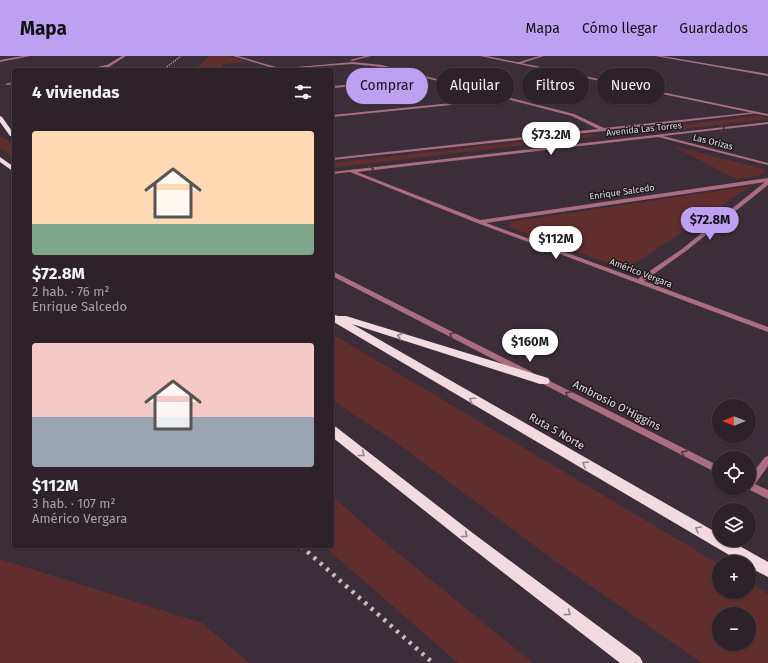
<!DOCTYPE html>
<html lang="es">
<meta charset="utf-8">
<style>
body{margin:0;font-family:"Fira Sans",sans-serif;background:#352a32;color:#f1f3f6;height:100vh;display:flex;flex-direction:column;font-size:15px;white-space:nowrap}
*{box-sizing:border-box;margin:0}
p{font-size:13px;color:#a7a4a8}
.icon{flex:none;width:22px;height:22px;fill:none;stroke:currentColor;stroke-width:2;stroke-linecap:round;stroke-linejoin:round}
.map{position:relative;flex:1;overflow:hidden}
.sheet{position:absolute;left:12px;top:12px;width:322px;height:480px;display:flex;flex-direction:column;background:#2d222a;border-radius:4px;box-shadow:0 1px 3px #0004,0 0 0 1px #483f47}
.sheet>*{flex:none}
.hud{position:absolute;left:346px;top:12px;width:362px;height:36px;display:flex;gap:8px}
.needle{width:26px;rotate:270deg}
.fabs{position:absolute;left:712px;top:343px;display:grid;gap:8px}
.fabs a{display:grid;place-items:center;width:44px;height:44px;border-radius:50%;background:#2d222a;box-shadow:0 1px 3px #0004,0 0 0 1px #483f47;font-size:20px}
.price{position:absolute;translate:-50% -34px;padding:0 9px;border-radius:14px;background:#fff;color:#222;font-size:13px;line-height:26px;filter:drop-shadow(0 1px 2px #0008)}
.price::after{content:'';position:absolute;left:50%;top:24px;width:12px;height:9px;margin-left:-6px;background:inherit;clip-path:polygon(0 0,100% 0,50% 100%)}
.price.active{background:#bca0f2;color:#111}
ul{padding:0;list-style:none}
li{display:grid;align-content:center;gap:8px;height:212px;padding:0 20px}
li span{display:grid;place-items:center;height:124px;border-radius:4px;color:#555}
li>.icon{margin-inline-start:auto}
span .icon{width:72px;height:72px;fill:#fffc;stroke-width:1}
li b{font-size:17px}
h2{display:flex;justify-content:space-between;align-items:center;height:48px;padding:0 20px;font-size:17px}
.tag{padding:0 14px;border-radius:18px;background:#2d222a;box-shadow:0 1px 3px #0004,0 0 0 1px #483f47;font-size:14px;line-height:36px}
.tag.active{background:#bca0f2;color:#111}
header{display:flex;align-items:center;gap:24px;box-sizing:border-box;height:56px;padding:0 20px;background:#bca0f2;color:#111}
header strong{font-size:19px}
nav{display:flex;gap:22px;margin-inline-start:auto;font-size:14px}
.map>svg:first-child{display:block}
.green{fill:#612e2e;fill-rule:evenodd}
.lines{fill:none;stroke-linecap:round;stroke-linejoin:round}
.minor{fill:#ab6e81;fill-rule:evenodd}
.tertiary{fill:#ab6e81;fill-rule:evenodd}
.trunk{fill:#f3dae0;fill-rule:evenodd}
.rail-far1{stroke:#c7bdc4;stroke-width:1.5;stroke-dasharray:1 1.5;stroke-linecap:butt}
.rail{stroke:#c7bdc4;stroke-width:4.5;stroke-dasharray:3 5.5;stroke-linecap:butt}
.oneway{stroke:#503740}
.oneway2{stroke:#948388}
.labels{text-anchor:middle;stroke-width:3;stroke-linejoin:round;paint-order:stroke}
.far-street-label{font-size:9px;fill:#e3dae0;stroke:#1f191d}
.street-label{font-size:11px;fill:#e3dae0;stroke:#1f191d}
</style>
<header>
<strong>Mapa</strong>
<nav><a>Mapa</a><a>Cómo llegar</a><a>Guardados</a></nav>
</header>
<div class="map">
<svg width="768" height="607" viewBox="0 0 768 607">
<rect width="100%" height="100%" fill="#3c2e38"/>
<g class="green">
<path d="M210,0H229L247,6L222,8V14H194Z"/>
<path d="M758,60L765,61L768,63L630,79L621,76Z"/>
<path d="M590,78L598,80L332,112V107Z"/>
<path d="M0,80L14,89V102L0,92Z"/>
<path d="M673,90L764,113L766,115L759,120L736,123Z"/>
<path d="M751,130L631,210L618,211L509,171L510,166Z"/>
<path d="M332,278L719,508V536H749V526L768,538V607H702L558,507L397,387L332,344ZM719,558H749V588H719Z"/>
<path d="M332,440L382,484L533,607H458L324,490H332Z"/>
<path d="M0,503L202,567L249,607H0Z"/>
</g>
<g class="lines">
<g class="minor">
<path d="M23,0H30L0,6V4Z"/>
<path d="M122,0H126L104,14H100L103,12L83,14L107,9Z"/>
<path d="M233,0H238L276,11L273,12Z"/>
<path d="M365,0H371L352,5L350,4Z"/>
<path d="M539,0H544L519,8L516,7Z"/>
<path d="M655,0H662L768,18V20Z"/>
<path d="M353,6L382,9L574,58L604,72L756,56L758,57L604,75L332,104V102L598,73L572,60L426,22L425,24L332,32V30L425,22L382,11L353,8L263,14Z"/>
<path d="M14,26V28L7,29L5,28Z"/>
<path d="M502,42L501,44L332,61V59Z"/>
<path d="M768,66V68L663,80L768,107V109L658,81L357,116L480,164L768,122V129L686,195L644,225L768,271V276L477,167L350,116L332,118V116ZM765,126L682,193L638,223L486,167Z"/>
<path d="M332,215L532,316L533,318L529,321L526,320L332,220Z"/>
<path d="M540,320L719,410V418L537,325L536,323Z"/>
<path d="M768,400V410L755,428L768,434V443L746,432H749V422L765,401Z"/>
</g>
<path class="tertiary" d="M480,0H487L768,58V60Z"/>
<g class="trunk">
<path d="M0,60L2,61L14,78V80H10L0,66Z"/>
<path d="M0,101L14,111V116L0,106Z"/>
<path d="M332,258L338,260H346L548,322L550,325L548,328H540L352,268L719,478V484H729L768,506V521L749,511V506H741L332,265Z"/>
<path d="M332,370L336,371L474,478L640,601L643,607H620L464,486L332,381Z"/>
</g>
<path class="rail-far1" d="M163,14L181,0"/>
<path class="rail" d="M301,490L433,607"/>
</g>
<defs><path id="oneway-chevron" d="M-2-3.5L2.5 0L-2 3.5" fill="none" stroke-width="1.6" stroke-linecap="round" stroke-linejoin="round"/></defs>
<g class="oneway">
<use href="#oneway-chevron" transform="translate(722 72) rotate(-7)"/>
<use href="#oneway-chevron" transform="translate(371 113) rotate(-7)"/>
<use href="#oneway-chevron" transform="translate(452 279) rotate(-153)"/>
<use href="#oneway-chevron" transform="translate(568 338) rotate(-153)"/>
<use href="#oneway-chevron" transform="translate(684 397) rotate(-153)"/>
</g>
<g class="oneway2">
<use href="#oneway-chevron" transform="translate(400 280) rotate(-163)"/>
<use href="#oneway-chevron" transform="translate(472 344) rotate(-150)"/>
<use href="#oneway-chevron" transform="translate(362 398) rotate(39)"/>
<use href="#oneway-chevron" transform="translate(585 408) rotate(-150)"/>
<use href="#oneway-chevron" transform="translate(698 473) rotate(-150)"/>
<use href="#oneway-chevron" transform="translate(465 479) rotate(38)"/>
<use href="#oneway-chevron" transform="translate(568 557) rotate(37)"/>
</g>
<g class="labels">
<g class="far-street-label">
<text transform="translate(644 73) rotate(-6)" y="3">Avenida Las Torres</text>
<text transform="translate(713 86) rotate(14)" y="3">Las Orizas</text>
<text transform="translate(622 136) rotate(-8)" y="3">Enrique Salcedo</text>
<text transform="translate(641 217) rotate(21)" y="3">Américo Vergara</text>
</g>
<g class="street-label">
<text transform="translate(617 349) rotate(27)" y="4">Ambrosio O'Higgins</text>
<text transform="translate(557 375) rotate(30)" y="4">Ruta 5 Norte</text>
</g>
</g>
</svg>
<div class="fabs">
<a><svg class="needle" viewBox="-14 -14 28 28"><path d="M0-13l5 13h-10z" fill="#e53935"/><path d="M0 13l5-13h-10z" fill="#a7a4a8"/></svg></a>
<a><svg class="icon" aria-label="locate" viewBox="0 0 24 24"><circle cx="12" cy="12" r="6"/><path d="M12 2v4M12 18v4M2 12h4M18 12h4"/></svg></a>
<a><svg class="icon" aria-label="layers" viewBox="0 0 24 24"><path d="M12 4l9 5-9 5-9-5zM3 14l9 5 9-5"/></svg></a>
<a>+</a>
<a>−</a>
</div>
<b class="price" style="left:551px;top:100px">$73.2M</b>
<b class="price active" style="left:710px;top:185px">$72.8M</b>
<b class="price" style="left:556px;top:204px">$112M</b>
<b class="price" style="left:530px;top:307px">$160M</b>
<div class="hud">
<a class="tag active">Comprar</a>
<a class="tag">Alquilar</a>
<a class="tag">Filtros</a>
<a class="tag">Nuevo</a>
</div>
<section class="sheet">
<h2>4 viviendas<svg class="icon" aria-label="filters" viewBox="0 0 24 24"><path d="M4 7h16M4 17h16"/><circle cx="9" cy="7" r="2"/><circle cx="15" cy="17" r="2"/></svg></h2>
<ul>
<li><span style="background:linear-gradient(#ffd9b3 75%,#7fa58c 0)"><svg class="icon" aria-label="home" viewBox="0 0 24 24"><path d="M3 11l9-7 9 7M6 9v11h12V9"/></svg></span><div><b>$72.8M</b><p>2 hab. · 76 m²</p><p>Enrique Salcedo</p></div></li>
<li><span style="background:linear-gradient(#f6c9c9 60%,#9aa5b1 0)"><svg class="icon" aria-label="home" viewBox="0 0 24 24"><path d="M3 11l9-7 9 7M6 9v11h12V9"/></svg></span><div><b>$112M</b><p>3 hab. · 107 m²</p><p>Américo Vergara</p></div></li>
</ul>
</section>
</div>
